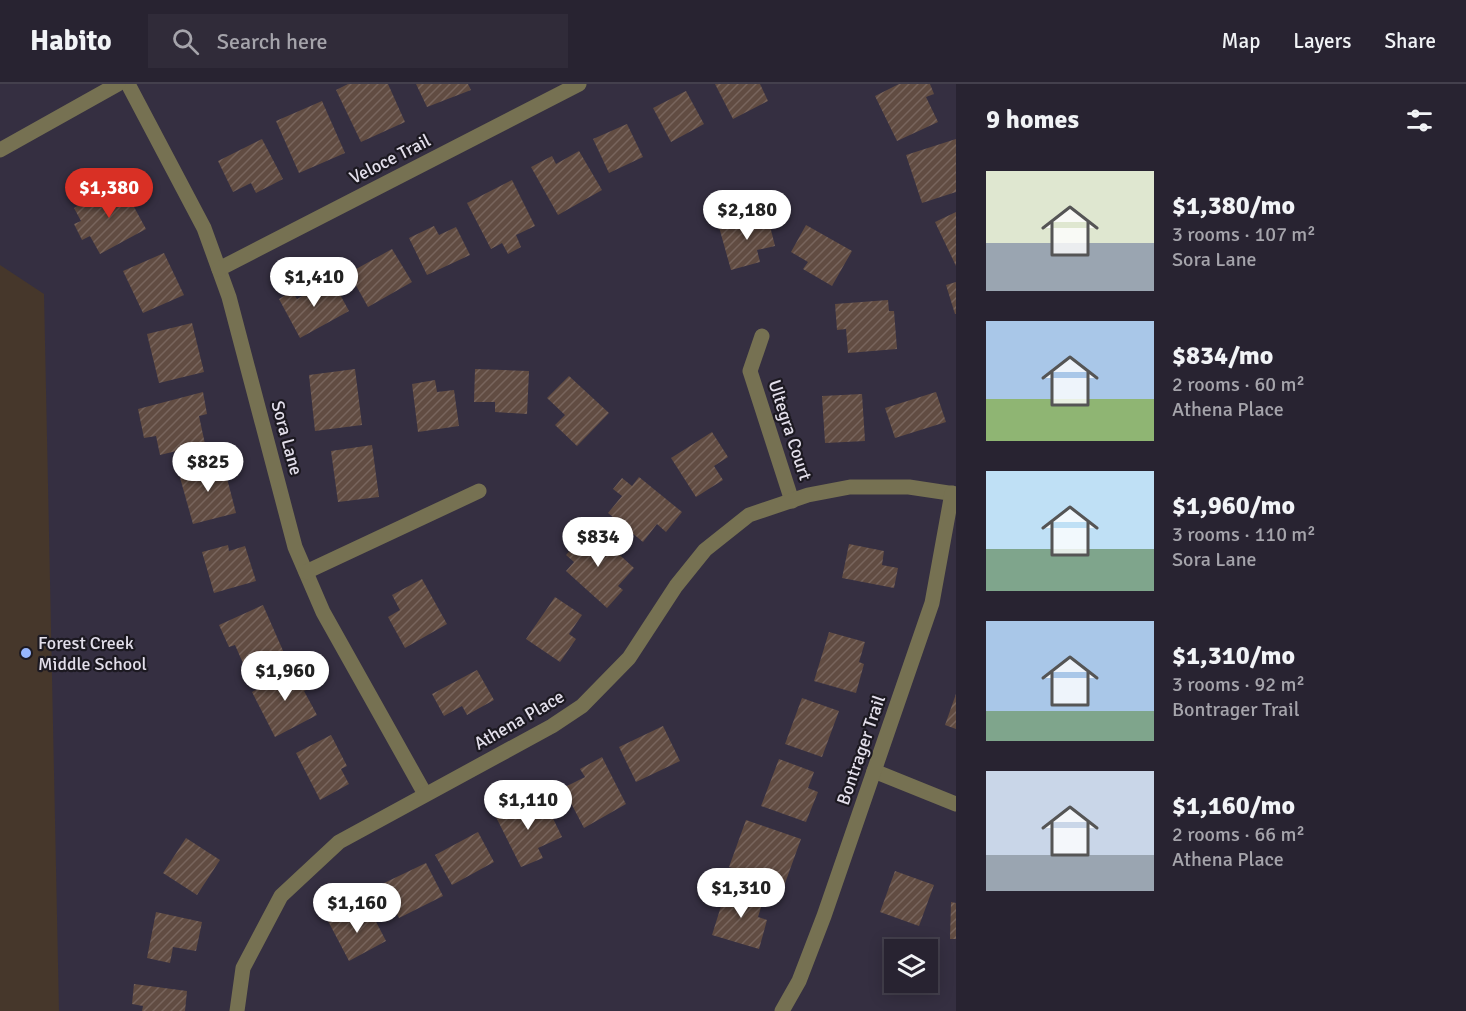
<!DOCTYPE html>
<meta charset="utf-8">
<style>
body{margin:0;font-family:Signika,sans-serif;background:#302b39;color:#f1f3f6;height:100vh;display:flex;flex-direction:column;font-size:22px;white-space:nowrap}
*{box-sizing:border-box;margin:0}
p{font-size:20px;color:#a5a4ab}
.icon{flex:none;width:33px;height:33px;fill:none;stroke:currentColor;stroke-width:2;stroke-linecap:round;stroke-linejoin:round}
.map{position:relative;flex:1;overflow:hidden}
.sheet{display:flex;flex-direction:column;background:#282331;width:510px}
.sheet>*{flex:none}
.tools{position:absolute;left:884px;top:855px;display:grid;gap:12px}
.tools a{display:grid;place-items:center;width:54px;height:54px;border-radius:0px;background:#282331;box-shadow:0 3px 15px #0003,0 0 0 2px #44404d;font-size:30px}
.price{position:absolute;translate:-50% -51px;padding:0 14px;border-radius:21px;background:#fff;color:#222;font-size:20px;line-height:39px;filter:drop-shadow(0 2px 3px #0008)}
.price::after{content:'';position:absolute;left:50%;top:36px;width:18px;height:14px;margin-left:-9px;background:inherit;clip-path:polygon(0 0,100% 0,50% 100%)}
.price.on{background:#d93025;color:#fff}
ul{padding:0;list-style:none}
li{display:flex;align-items:center;gap:18px;height:150px;padding:0 30px}
li span{display:grid;place-items:center;flex:none;width:168px;height:120px;border-radius:0px;color:#555}
li>.icon{margin-inline-start:auto}
span .icon{width:72px;height:72px;fill:#fffc;stroke-width:1}
li b{font-size:26px}
h2{display:flex;justify-content:space-between;align-items:center;height:72px;padding:0 30px;font-size:26px}
header{display:flex;align-items:center;gap:36px;box-sizing:border-box;height:84px;padding:0 30px;background:#282331;border-bottom:2px solid #44404d}
header strong{font-size:28px}
nav{display:flex;gap:33px;margin-inline-start:auto;font-size:21px}
.search{width:420px;height:54px;background:#302b39;display:flex;align-items:center;gap:15px;box-sizing:border-box;padding:0 21px;border-radius:0px;color:#a5a4ab;font-size:22px}
main{display:flex;flex:1;min-height:0}
.map>svg:first-child{display:block}
.education{fill:#46372b}
.building{fill:url(#building-hatch)}
.lines{fill:none;stroke-linecap:round;stroke-linejoin:round}
.minor{stroke:#767152;stroke-width:15}
.poi-dot{fill:#97b6fd;stroke:#1c1921;stroke-width:2}
.labels{text-anchor:middle;stroke-width:4.5;stroke-linejoin:round;paint-order:stroke}
.street-label{font-size:18px;fill:#e3dfeb;stroke:#1c1921}
.poi-label{font-size:18px;fill:#e3dfeb;stroke:#1c1921;text-anchor:start}
</style>
<header>
<strong>Habito</strong>
<div class="search"><svg class="icon" aria-label="search" viewBox="0 0 24 24"><circle cx="10" cy="10" r="6"/><path d="M15 15l6 6"/></svg>Search here</div>
<nav><a>Map</a><a>Layers</a><a>Share</a></nav>
</header>
<main>
<div class="map">
<svg width="956" height="927" viewBox="0 0 956 927">
<defs>
<pattern id="building-hatch" width="6" height="6" patternUnits="userSpaceOnUse" patternTransform="scale(1.5)"><rect width="6" height="6" fill="#614c42"/><path d="M-1 1l2-2M0 6l6-6M5 7l2-2" fill="none" stroke="#78655d"/></pattern>
</defs>
<rect width="100%" height="100%" fill="#352f41"/>
<path class="education" d="M0,181L44,210L59,927H0Z"/>
<g class="building">
<path d="M348,0H388L405,38L361,58L336,6Z"/>
<path d="M416,0H468L471,6L427,23Z"/>
<path d="M715,0H760L768,17L733,35Z"/>
<path d="M899,0H930L934,10L926,13L938,38L897,57L875,12Z"/>
<path d="M686,7L704,40L671,58L653,24Z"/>
<path d="M322,17L345,69L299,89L276,37Z"/>
<path d="M627,40L643,73L609,89L593,55Z"/>
<path d="M262,55L283,95L256,109L251,99L233,108L218,77Z"/>
<path d="M956,55V108L922,119L906,71Z"/>
<path d="M579,67L602,106L558,131L531,83L552,72L556,80Z"/>
<path d="M512,96L535,142L516,151L521,163L508,170L502,159L491,165L467,119Z"/>
<path d="M121,99L146,145L100,170L90,152L82,156L74,140L81,137L74,124Z"/>
<path d="M956,128V182L935,138Z"/>
<path d="M767,130L775,162L757,166L760,178L731,186L719,143Z"/>
<path d="M806,141L852,167L832,202L803,185L808,178L791,168Z"/>
<path d="M434,142L439,151L456,143L470,171L427,191L409,154Z"/>
<path d="M392,165L412,198L368,223L349,189Z"/>
<path d="M164,169L184,211L143,229L123,187Z"/>
<path d="M332,196L349,227L300,254L279,215L292,207L297,215Z"/>
<path d="M956,198V230H955L946,201Z"/>
<path d="M888,216L889,227H894L897,265L848,269L846,245L837,246L835,220Z"/>
<path d="M192,239L204,288L159,299L147,250Z"/>
<path d="M355,285L362,341L315,347L309,291Z"/>
<path d="M475,285L529,287L527,330L495,328V318H474Z"/>
<path d="M569,292L609,329L577,362L555,341L565,331L547,314Z"/>
<path d="M435,296L437,308L454,306L459,342L418,348L412,300Z"/>
<path d="M203,308L207,330L199,332L205,360L160,371L156,352L144,354L138,325Z"/>
<path d="M936,308L946,338L895,354L885,324Z"/>
<path d="M862,310L865,357L825,359L822,312Z"/>
<path d="M712,348L728,373L714,382L723,396L696,413L671,374Z"/>
<path d="M372,361L379,413L338,418L331,367Z"/>
<path d="M223,379L236,429L193,440L179,390Z"/>
<path d="M639,393L682,428L666,448L657,440L643,458L608,429L622,412L613,405L622,394L632,402Z"/>
<path d="M590,444L634,484L618,502L623,506L607,524L566,487L574,478L566,471Z"/>
<path d="M849,460L884,467L882,481L898,484L894,504L842,494Z"/>
<path d="M228,461L229,467L245,462L256,497L214,509L202,468Z"/>
<path d="M422,495L447,540L405,564L388,533L400,526L392,511Z"/>
<path d="M555,513L582,531L569,550L576,555L560,578L526,555Z"/>
<path d="M263,521L284,569L246,586L235,561L229,563L219,541Z"/>
<path d="M829,548L865,558L859,578L864,580L856,609L814,597Z"/>
<path d="M299,583L310,604L304,607L317,631L275,653L252,608Z"/>
<path d="M477,586L494,616L467,631L462,622L444,632L432,610Z"/>
<path d="M956,610V645L945,641Z"/>
<path d="M802,614L839,627L822,673L785,660Z"/>
<path d="M663,642L680,677L636,698L619,663Z"/>
<path d="M331,651L347,682L341,685L349,700L320,716L296,669Z"/>
<path d="M602,673L626,720L584,744L563,704L585,693L580,685Z"/>
<path d="M779,675L814,688L808,704L818,708L806,738L761,722Z"/>
<path d="M523,716L528,727L545,718L562,753L538,764L543,774L521,783L495,731Z"/>
<path d="M746,736L801,755L784,802L729,783Z"/>
<path d="M478,748L494,778L452,801L435,771Z"/>
<path d="M186,754L220,776L197,811L163,789Z"/>
<path d="M426,779L443,812L399,834L382,800Z"/>
<path d="M895,787L934,801L919,842L880,828Z"/>
<path d="M727,803L764,814L758,833L767,836L759,865L712,851Z"/>
<path d="M951,818L956,819V855H950Z"/>
<path d="M350,826L355,836L371,828L386,857L349,877L328,837Z"/>
<path d="M156,828L202,838L196,867L173,863L170,879L147,874Z"/>
<path d="M134,900L187,907L185,927H142L143,922L132,920Z"/>
</g>
<g class="lines">
<g class="minor">
<path d="M128,0L204,144L229,213L295,463L323,528L425,710"/>
<path d="M0,66L118,0"/>
<path d="M219,185L579,0"/>
<path d="M762,252L750,287L792,417"/>
<path d="M306,488L479,407"/>
<path d="M874,687L956,720"/>
<path d="M237,927L243,884L281,812L339,758L552,642L582,622L629,574L676,502L705,466L749,431L808,411L850,403H909L956,410"/>
<path d="M782,927L799,897L824,832L932,519L952,409"/>
</g>
</g>
<circle class="poi-dot" cx="26" cy="569" r="6"/>
<g class="labels">
<g class="street-label">
<text transform="translate(390 75) rotate(-27)" y="6">Veloce Trail</text>
<text transform="translate(790 346) rotate(72)" y="6">Ultegra Court</text>
<text transform="translate(287 354) rotate(75)" y="6">Sora Lane</text>
<text transform="translate(519 636) rotate(-30)" y="6">Athena Place</text>
<text transform="translate(861 666) rotate(-71)" y="6">Bontrager Trail</text>
</g>
<g class="poi-label">
<text x="38" y="565">Forest Creek<tspan x="38" dy="21">Middle School</tspan></text>
</g>
</g>
</svg>
<div class="tools">
<a><svg class="icon" aria-label="layers" viewBox="0 0 24 24"><path d="M12 4l9 5-9 5-9-5zM3 14l9 5 9-5"/></svg></a>
</div>
<b class="price on" style="left:109px;top:135px">$1,380</b>
<b class="price" style="left:747px;top:157px">$2,180</b>
<b class="price" style="left:314px;top:224px">$1,410</b>
<b class="price" style="left:208px;top:409px">$825</b>
<b class="price" style="left:598px;top:484px">$834</b>
<b class="price" style="left:285px;top:618px">$1,960</b>
<b class="price" style="left:528px;top:747px">$1,110</b>
<b class="price" style="left:741px;top:835px">$1,310</b>
<b class="price" style="left:357px;top:850px">$1,160</b>
</div>
<section class="sheet">
<h2>9 homes<svg class="icon" aria-label="filters" viewBox="0 0 24 24"><path d="M4 7h16M4 17h16"/><circle cx="9" cy="7" r="2"/><circle cx="15" cy="17" r="2"/></svg></h2>
<ul>
<li><span style="background:linear-gradient(#dfe7d0 60%,#9aa5b1 0)"><svg class="icon" aria-label="home" viewBox="0 0 24 24"><path d="M3 11l9-7 9 7M6 9v11h12V9"/></svg></span><div><b>$1,380/mo</b><p>3 rooms · 107 m²</p><p>Sora Lane</p></div></li>
<li><span style="background:linear-gradient(#a9c7e8 65%,#8fb573 0)"><svg class="icon" aria-label="home" viewBox="0 0 24 24"><path d="M3 11l9-7 9 7M6 9v11h12V9"/></svg></span><div><b>$834/mo</b><p>2 rooms · 60 m²</p><p>Athena Place</p></div></li>
<li><span style="background:linear-gradient(#bfe0f5 65%,#7fa58c 0)"><svg class="icon" aria-label="home" viewBox="0 0 24 24"><path d="M3 11l9-7 9 7M6 9v11h12V9"/></svg></span><div><b>$1,960/mo</b><p>3 rooms · 110 m²</p><p>Sora Lane</p></div></li>
<li><span style="background:linear-gradient(#a9c7e8 75%,#7fa58c 0)"><svg class="icon" aria-label="home" viewBox="0 0 24 24"><path d="M3 11l9-7 9 7M6 9v11h12V9"/></svg></span><div><b>$1,310/mo</b><p>3 rooms · 92 m²</p><p>Bontrager Trail</p></div></li>
<li><span style="background:linear-gradient(#c9d6e8 70%,#9aa5b1 0)"><svg class="icon" aria-label="home" viewBox="0 0 24 24"><path d="M3 11l9-7 9 7M6 9v11h12V9"/></svg></span><div><b>$1,160/mo</b><p>2 rooms · 66 m²</p><p>Athena Place</p></div></li>
</ul>
</section>
</main>
